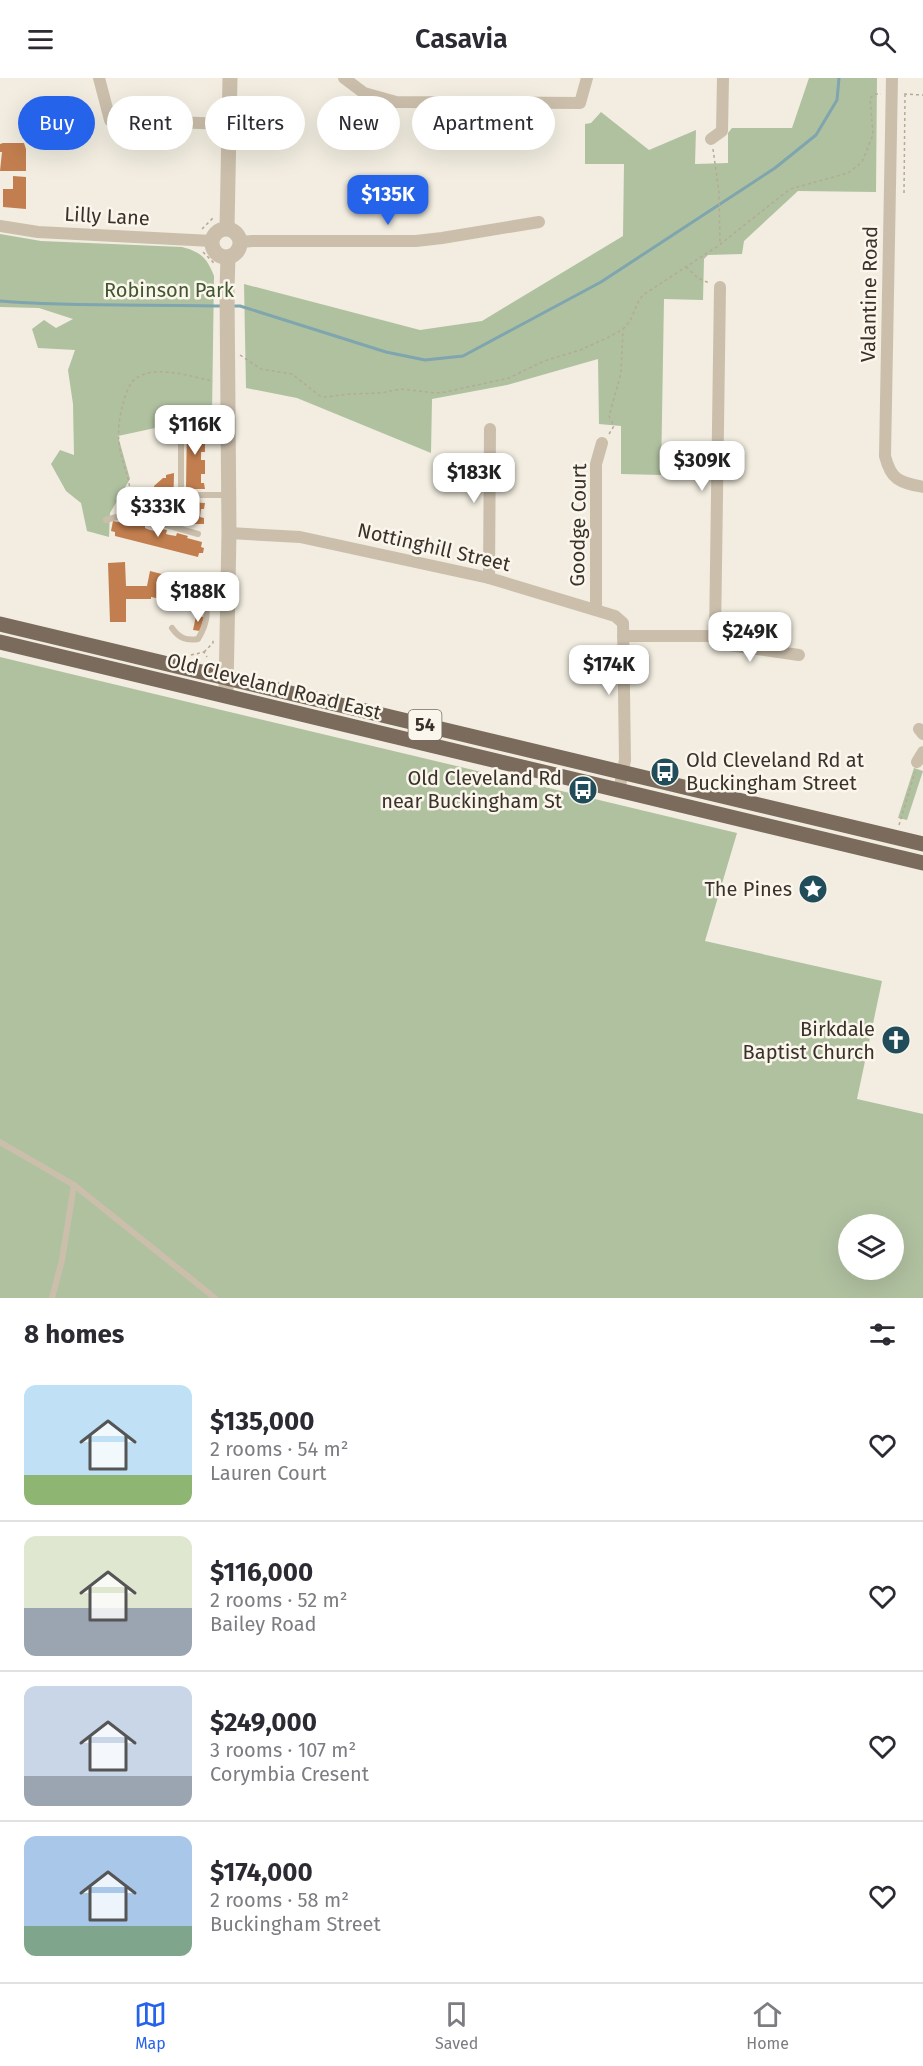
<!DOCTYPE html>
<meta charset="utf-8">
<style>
body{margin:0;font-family:"Fira Sans",sans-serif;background:#f7f7f7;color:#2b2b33;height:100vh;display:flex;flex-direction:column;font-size:22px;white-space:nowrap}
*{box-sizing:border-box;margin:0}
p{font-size:20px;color:#7c7c81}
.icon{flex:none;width:33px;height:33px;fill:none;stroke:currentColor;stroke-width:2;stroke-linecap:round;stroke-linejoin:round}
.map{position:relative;height:1220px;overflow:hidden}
.details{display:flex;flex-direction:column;background:#fff;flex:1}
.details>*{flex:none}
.hud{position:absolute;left:18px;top:18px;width:600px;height:54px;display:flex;gap:12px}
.buttons{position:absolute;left:838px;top:1136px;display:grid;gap:12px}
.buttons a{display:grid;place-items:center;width:66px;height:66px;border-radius:50%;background:#fff;box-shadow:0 6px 24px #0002;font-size:30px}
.price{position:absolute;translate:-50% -51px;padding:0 14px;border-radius:12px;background:#fff;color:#222;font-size:20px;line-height:39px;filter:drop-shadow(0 2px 3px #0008)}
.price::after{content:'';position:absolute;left:50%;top:36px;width:18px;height:14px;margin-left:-9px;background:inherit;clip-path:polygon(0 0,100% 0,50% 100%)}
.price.on{background:#2563eb;color:#fff}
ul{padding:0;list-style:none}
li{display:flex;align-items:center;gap:18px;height:150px;padding:0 24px}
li+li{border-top:2px solid #e1e1e2}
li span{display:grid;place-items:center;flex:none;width:168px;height:120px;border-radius:12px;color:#555}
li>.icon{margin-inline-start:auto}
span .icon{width:72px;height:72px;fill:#fffc;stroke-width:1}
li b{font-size:26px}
h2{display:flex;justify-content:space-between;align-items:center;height:72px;padding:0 24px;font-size:26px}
.chip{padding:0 21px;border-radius:27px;background:#fff;box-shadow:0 6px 24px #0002;font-size:21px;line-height:54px}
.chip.on{background:#2563eb;color:#fff}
header{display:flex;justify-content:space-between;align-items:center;height:78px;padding:0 24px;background:#fff;font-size:27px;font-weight:600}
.tabs{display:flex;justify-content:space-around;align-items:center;height:84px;border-top:2px solid #e1e1e2;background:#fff;font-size:16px;color:#7c7c81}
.tabs a{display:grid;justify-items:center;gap:3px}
.tabs .on{color:#2563eb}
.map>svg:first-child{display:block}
.green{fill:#b0c1a0;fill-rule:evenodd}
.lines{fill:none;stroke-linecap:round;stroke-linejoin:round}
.stream{stroke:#7fa5af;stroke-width:3}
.building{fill:#c27e4e}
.path{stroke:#b6a996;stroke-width:1.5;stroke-dasharray:3 3;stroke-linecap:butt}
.service{stroke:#cbbfac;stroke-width:6}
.minor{stroke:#cbbfac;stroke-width:12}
.tertiary{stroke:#cbbfac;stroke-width:15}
.primary{stroke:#7a6b5c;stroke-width:15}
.labels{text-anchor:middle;stroke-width:5;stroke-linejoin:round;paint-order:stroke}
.shield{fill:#faf6ec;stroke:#736c64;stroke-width:1.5}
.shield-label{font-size:18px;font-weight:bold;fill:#39312a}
.street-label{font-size:20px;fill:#39312a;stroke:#faf6ec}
.park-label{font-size:20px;fill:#41562f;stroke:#faf6ec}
.poi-label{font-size:20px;fill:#39312a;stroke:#faf6ec;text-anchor:end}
</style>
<header><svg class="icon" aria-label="menu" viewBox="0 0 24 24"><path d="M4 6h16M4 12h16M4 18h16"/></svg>Casavia<svg class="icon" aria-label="search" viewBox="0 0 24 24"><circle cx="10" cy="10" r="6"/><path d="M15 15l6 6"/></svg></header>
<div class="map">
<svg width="923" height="1220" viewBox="0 0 923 1220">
<rect width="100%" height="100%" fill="#f2ede0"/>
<g class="green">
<path d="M809,0H877L876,114L798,113L744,163L742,176L708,177L704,181L703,222L664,221L661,397L621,396V348L599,346L598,281L507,307L432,321L431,375L297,320L246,310L244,206L420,252L482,243L623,158L624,86H585V46L591,45L601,34L649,72L696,52L695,86L728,85V55L732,50H792Z"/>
<path d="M0,156L41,163L182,169C201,174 207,180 214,198L212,335L192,336L176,355L155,350L118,358L130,401L110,435L109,459L87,453L81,425L66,413L51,386L60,372L74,377L73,326L68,292L75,272L38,270L32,251L44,242L56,250L73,241L39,230L0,229Z"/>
<path d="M0,579L737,755L705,863L882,903L857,1021L923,1036V1220H0ZM849,1146H894V1191H849Z"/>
<path d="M914,690L923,693L907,742L898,740Z"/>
</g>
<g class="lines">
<g class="stream">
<path d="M0,223C74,229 149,226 223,228"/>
<path d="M233,228H240L386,274L425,282L463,278L601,204L775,90L816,57L837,22L839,0"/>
</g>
</g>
<g class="building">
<path d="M3,65H24L26,71V93H0L2,74H0V66Z"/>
<path d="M13,98L26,99V131L3,129V111H13Z"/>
<path d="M194,342H200V345H204V356H201V361H205V374H201V382H205V396H201V405H204L205,411H186L187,347L194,345Z"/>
<path d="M174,395L173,439H158L143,436L150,417L158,419V414L154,415V408L163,400H166V397Z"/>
<path d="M186,424L205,425L204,431H201L200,439L204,440V446H185Z"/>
<path d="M124,442L130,443L129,447L134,448L135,445L145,448V450L150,452L155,453L156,450L167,452L166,456L170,457L176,458L177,455L188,458L187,460L202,464L201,469L204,470L203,475H199L198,479L115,458V454L111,453L113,443L123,445Z"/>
<path d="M125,484L126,508H147L150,493L181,501L178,513L173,512L171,523L151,519V521H126V544H110L108,485Z"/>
<path d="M196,538L204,539L200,553L193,552Z"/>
</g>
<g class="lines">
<g class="path">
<path d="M904,16L923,17"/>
<path d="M713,71L719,115L720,165"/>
<path d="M904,115L905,17"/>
<path d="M202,151L213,140"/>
<path d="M203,174L215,186"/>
<path d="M686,189L698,200L709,205"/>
<path d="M240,277L261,291L292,296L320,318L326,319L349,316L381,315L400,311L436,315L445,314L509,300L544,283L580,272L609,259L623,251L630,243L639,222L643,217L718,168L790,111L848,95L862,84L873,57L870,20L875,16H881"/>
<path d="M609,356L614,348L609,338L621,295L623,252"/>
<path d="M129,426C133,405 124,392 120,372C117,357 119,340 123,326C125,319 128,309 132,304C150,284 192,299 213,303"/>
<path d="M204,574L213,565V561"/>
<path d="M191,577L204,574L207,579"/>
<path d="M899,747L915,694"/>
</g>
<g class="service">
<path d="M181,362V417H228"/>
<path d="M106,442L127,436L198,456"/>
<path d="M180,450L181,417"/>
<path d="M172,550C179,560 186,563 198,561C207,546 211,531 200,515H191"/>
<path d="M0,1064L74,1107L215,1220"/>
<path d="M52,1220L62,1182L74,1107"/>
</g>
<g class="minor">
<path d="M99,0L110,42L230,46"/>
<path d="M344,0L364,15L396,24L580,25L587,0"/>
<path d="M892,0L885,378C891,402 899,404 923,409"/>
<path d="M711,61L722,53L723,0"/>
<path d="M0,148L38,154L212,163"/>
<path d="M241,164L252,163H416L442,160L539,144"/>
<path d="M229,455L300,459L489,500L615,538L623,545L625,682L619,713"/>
<path d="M489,500L490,351"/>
<path d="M596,531V386L602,365"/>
<path d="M623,558H715L720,209"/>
<path d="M715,558L729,567L799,577"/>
<path d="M919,651L923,656"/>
<path d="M917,684L923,674"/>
</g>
<g class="tertiary">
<path d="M227,150L230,0"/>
<circle cx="226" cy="165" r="14"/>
<path d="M226,611L229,455L227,211L228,179"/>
</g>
<g class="primary">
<path d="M0,546L923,766"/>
<path d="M0,564L923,785"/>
</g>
</g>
<defs>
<g id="bus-disc" transform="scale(1.5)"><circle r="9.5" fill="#214c59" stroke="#faf6ec"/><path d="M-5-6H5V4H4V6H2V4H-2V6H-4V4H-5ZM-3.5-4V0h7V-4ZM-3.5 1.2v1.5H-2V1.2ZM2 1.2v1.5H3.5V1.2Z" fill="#fff"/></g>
<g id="sight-disc" transform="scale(1.5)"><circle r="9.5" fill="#214c59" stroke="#faf6ec"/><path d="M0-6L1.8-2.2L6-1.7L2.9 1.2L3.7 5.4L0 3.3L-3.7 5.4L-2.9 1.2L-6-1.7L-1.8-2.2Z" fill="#fff"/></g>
<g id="church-disc" transform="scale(1.5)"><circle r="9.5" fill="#214c59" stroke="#faf6ec"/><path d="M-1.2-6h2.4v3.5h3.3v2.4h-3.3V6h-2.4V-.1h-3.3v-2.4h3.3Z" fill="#fff"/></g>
</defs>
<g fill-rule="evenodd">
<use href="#bus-disc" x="665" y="694"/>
<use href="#bus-disc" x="583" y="712"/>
<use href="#sight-disc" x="813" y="811"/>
<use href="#church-disc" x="896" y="962"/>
</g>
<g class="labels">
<rect class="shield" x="408.5" y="632" width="33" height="30" rx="4.5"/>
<g class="shield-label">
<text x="425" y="653">54</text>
</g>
<g class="street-label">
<text transform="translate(107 138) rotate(3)" y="7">Lilly Lane</text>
<text transform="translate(869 216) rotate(-89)" y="7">Valantine Road</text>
<text transform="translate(578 447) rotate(-89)" y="7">Goodge Court</text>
<text transform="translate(434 469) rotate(13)" y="7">Nottinghill Street</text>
<text transform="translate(274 608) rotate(14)" y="7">Old Cleveland Road East</text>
</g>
<g class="park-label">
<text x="169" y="219">Robinson Park</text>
</g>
<g class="poi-label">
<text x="686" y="689" text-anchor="start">Old Cleveland Rd at<tspan x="686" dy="23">Buckingham Street</tspan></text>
<text x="562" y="707">Old Cleveland Rd<tspan x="562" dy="23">near Buckingham St</tspan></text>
<text x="792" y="818">The Pines</text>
<text x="875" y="958">Birkdale<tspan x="875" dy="23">Baptist Church</tspan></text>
</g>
</g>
</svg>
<div class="buttons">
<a><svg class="icon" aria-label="layers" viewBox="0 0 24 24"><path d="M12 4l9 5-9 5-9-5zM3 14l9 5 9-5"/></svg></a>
</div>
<b class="price on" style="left:388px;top:148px">$135K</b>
<b class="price" style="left:195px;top:378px">$116K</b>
<b class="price" style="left:702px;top:414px">$309K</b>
<b class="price" style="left:474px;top:426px">$183K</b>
<b class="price" style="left:158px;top:460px">$333K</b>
<b class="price" style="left:198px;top:545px">$188K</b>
<b class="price" style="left:750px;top:585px">$249K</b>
<b class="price" style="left:609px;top:618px">$174K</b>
<div class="hud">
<a class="chip on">Buy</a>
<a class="chip">Rent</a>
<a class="chip">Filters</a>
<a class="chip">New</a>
<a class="chip">Apartment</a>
</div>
</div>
<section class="details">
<h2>8 homes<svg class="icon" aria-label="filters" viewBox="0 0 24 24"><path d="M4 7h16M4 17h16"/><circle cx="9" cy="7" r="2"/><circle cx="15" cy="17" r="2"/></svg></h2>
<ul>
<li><span style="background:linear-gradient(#bfe0f5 75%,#8fb573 0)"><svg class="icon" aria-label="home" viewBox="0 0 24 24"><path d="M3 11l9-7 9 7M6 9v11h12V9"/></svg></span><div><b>$135,000</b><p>2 rooms · 54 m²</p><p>Lauren Court</p></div><svg class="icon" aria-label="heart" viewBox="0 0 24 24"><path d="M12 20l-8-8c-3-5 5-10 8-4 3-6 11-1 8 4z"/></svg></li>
<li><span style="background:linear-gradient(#dfe7d0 60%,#9aa5b1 0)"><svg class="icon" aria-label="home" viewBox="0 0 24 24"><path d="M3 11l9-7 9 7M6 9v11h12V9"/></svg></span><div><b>$116,000</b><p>2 rooms · 52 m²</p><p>Bailey Road</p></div><svg class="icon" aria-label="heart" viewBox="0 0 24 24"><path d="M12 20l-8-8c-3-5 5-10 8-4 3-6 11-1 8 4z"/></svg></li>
<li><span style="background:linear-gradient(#c9d6e8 75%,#9aa5b1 0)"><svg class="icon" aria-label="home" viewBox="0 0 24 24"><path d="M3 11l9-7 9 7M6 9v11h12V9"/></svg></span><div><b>$249,000</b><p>3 rooms · 107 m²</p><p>Corymbia Cresent</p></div><svg class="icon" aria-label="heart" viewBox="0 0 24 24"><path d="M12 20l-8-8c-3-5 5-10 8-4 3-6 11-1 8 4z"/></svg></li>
<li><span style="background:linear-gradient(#a9c7e8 75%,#7fa58c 0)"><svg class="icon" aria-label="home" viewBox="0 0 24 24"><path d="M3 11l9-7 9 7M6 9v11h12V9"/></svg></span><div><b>$174,000</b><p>2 rooms · 58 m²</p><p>Buckingham Street</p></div><svg class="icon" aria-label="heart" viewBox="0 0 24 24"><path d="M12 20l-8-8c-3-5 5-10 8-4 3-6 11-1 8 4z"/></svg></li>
</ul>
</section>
<nav class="tabs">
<a class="on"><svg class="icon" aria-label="map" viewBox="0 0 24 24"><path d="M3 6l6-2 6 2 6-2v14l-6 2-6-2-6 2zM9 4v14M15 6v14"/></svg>Map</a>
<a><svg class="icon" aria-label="saved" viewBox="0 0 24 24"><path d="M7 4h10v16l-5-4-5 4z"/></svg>Saved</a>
<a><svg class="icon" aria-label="home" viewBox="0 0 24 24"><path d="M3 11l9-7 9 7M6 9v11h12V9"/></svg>Home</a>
</nav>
